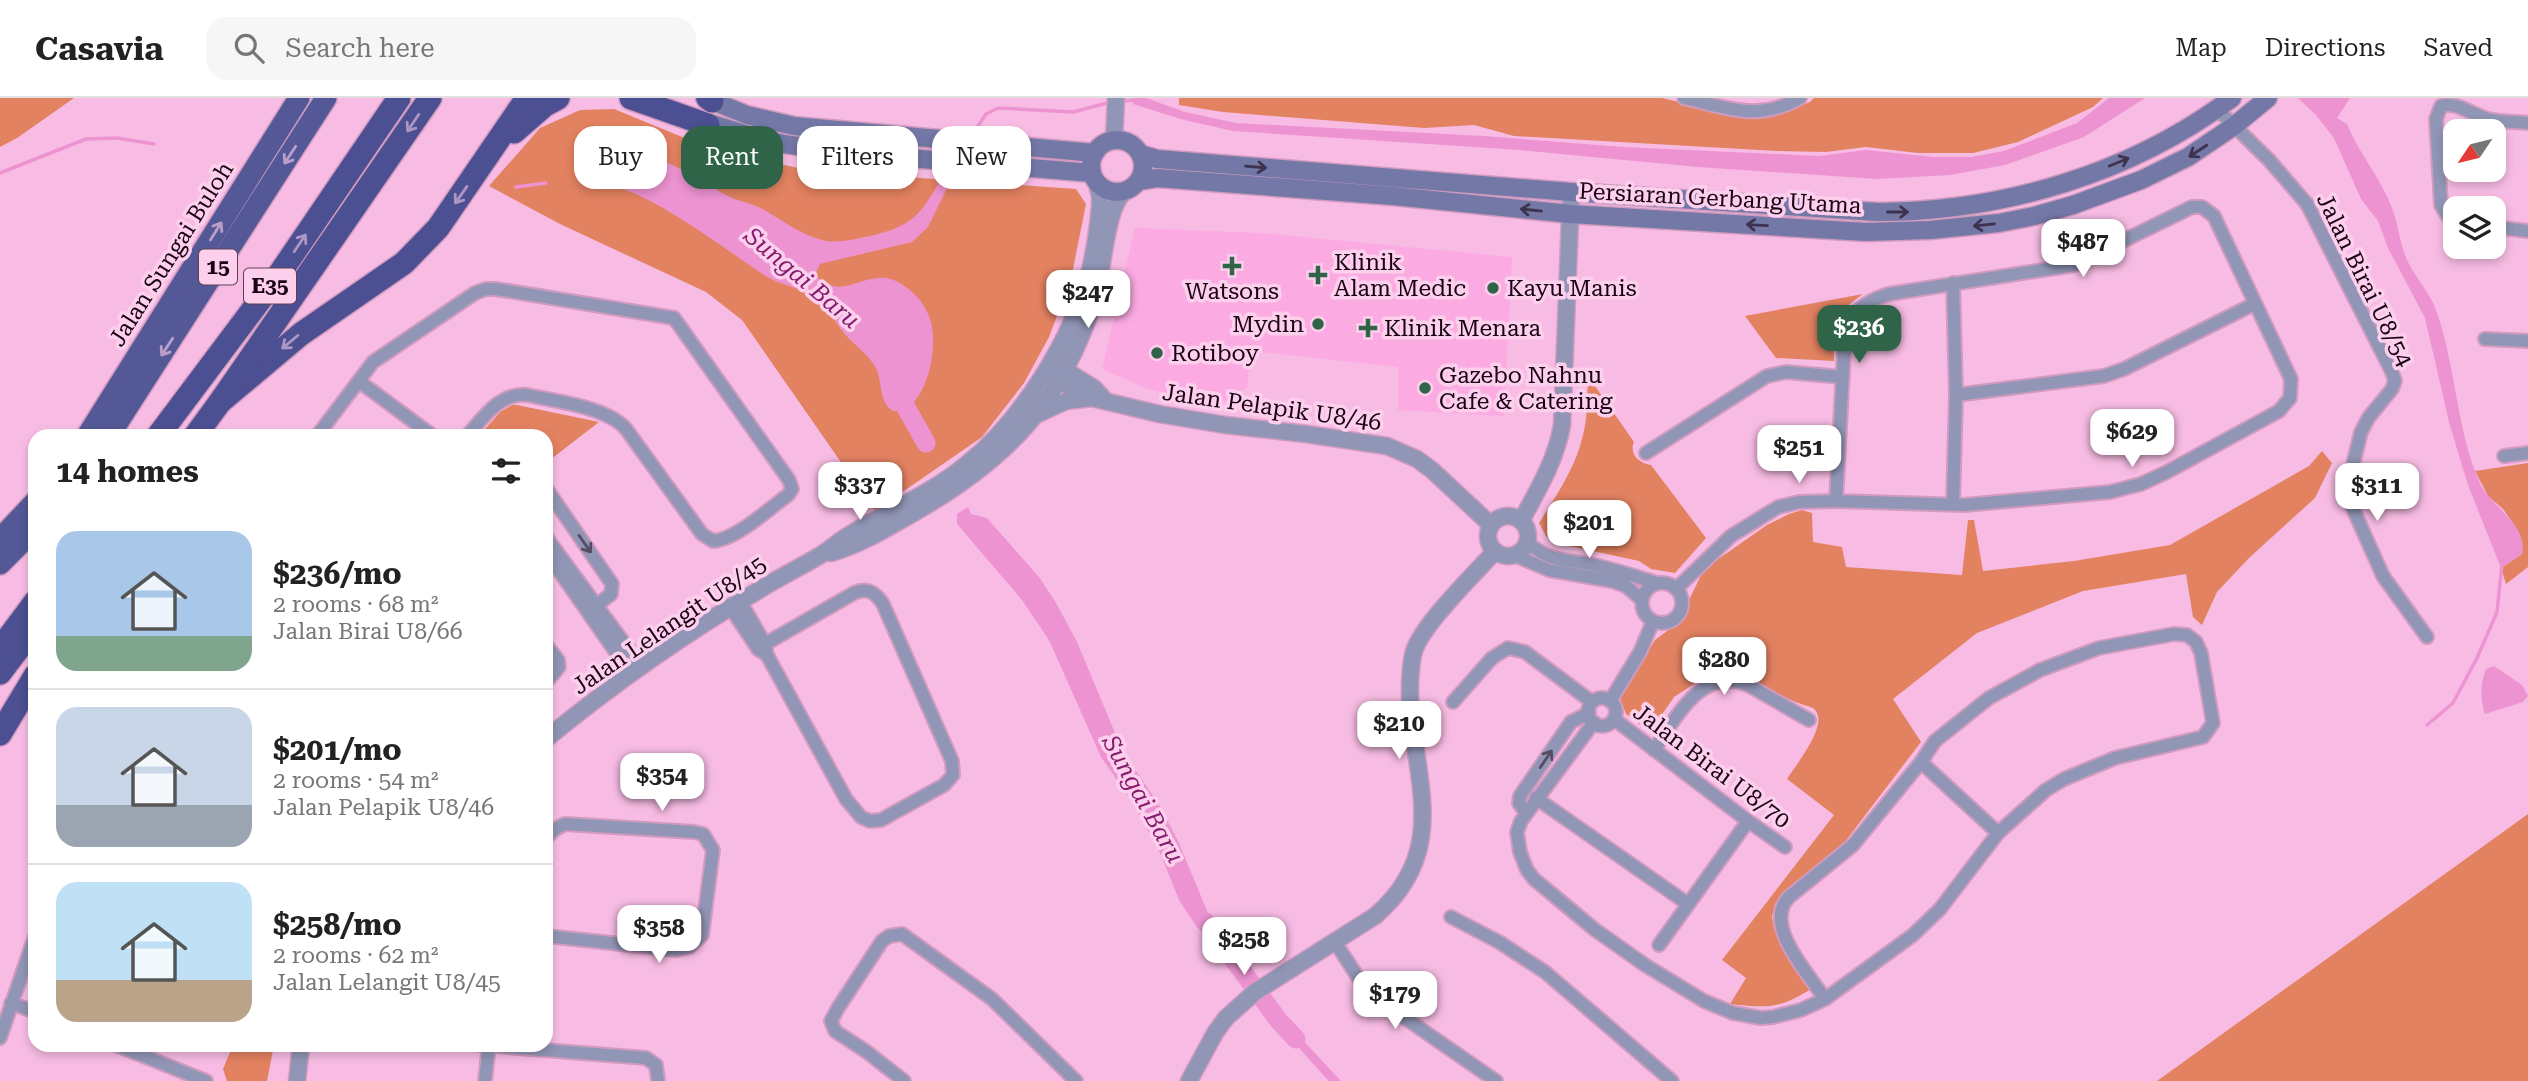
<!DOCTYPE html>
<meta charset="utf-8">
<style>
body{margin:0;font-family:"Roboto Serif",serif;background:#f6f6f6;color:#222;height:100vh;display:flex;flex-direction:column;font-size:26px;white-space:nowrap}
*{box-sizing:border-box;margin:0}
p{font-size:23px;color:#767676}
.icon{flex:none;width:38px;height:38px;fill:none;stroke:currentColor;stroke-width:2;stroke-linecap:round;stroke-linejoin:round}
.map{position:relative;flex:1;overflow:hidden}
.details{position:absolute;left:28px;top:331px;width:525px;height:623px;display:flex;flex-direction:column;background:#fff;border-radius:21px;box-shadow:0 4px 10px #0003}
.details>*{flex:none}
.banner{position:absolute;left:574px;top:28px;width:665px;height:63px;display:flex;gap:14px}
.needle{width:46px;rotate:235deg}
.fabs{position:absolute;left:2443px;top:21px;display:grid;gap:14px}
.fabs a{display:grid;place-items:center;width:63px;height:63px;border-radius:14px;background:#fff;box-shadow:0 4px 10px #0003;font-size:35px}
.price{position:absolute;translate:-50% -60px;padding:0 16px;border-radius:14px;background:#fff;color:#222;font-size:23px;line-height:46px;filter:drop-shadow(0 2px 4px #0008)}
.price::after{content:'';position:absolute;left:50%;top:42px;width:21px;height:16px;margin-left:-10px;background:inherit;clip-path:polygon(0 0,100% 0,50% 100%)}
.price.on{background:#2f6448;color:#fff}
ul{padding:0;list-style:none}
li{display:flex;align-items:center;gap:21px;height:175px;padding:0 28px}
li+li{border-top:2px solid #e0e0e0}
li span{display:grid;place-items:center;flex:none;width:196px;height:140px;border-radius:21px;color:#555}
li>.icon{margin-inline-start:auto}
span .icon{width:84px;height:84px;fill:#fffc;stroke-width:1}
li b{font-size:30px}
h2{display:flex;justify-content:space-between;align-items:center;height:84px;padding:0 28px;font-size:30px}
.tag{padding:0 24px;border-radius:21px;background:#fff;box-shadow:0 4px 10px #0003;font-size:24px;line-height:63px}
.tag.on{background:#2f6448;color:#fff}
header{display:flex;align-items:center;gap:42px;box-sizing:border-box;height:98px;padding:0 35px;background:#fff;border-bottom:2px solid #e0e0e0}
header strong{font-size:33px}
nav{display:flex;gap:38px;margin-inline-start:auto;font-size:24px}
.search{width:490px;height:63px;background:#f6f6f6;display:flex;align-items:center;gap:18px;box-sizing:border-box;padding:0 24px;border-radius:21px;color:#767676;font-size:26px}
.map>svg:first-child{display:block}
.built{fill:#fbabe2}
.green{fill:#e38261}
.water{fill:#ed93d2}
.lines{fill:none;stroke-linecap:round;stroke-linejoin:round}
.stream{stroke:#ed93d2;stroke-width:3.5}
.river{stroke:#ed93d2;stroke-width:19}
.minor-casing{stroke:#d09bbf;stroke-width:16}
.tertiary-casing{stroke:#d09bbf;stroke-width:19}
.secondary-casing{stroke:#d09bbf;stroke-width:21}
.trunk-casing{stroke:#d09bbf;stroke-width:24}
.motorway-casing{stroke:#d09bbf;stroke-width:26}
.minor{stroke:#9196b6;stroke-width:12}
.tertiary{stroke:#9196b6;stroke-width:16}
.secondary{stroke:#7378a7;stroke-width:18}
.trunk{stroke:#545896;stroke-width:21}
.motorway{stroke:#4c4f91;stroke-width:23}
.oneway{stroke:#ad95c4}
.oneway2{stroke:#3e324f}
.oneway3{stroke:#b99fca}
.oneway4{stroke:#564c65}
.poi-dot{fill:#2f6448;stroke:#fccfed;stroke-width:2.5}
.labels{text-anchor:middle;stroke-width:7;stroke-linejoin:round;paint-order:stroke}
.shield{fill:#fccfed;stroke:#5e4055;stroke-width:2}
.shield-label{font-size:21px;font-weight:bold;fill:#1a0314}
.street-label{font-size:23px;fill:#1a0314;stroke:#fccfed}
.poi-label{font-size:23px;fill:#1a0314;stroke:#fccfed;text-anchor:start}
.water-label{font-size:24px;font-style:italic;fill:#851c6d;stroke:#fccfed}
</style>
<header>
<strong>Casavia</strong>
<div class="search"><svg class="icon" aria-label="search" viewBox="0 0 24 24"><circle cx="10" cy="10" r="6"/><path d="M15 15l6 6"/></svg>Search here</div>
<nav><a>Map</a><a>Directions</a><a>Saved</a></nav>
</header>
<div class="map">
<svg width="2528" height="983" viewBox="0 0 2528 983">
<rect width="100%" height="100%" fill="#f8bce4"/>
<path class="built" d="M1135,130L1261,135L1512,159L1504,318L1398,312V269L1251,253L1247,289L1226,303L1189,300L1147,291L1102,271Z"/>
<g class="green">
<path d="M0,0H74L17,40L0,49Z"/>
<path d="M1179,0H1662L1737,18H1775L1810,4L1814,0H2103L2093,9L2018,44L1973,55H1918L1866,49L1826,54L1777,53L1514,38L1474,27L1424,30L1223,14L1179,7Z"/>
<path d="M614,11L709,50L807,72L1076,91L1086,106L1071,181L1049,239L1024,285L982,339L875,413L742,222L706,194L560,126L489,88L540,30L580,12Z"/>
<path d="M1863,196C1831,219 1833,224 1834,263L1776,260L1745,218Z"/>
<path d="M1588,278L1634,344C1629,356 1638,365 1651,367L1706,440L1675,475L1651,471L1639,463L1555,445L1546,438L1539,425C1556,398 1576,369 1583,337C1588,318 1587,297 1588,278Z"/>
<path d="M512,307H517L599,324L546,365V338H479L500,314Z"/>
<path d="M2322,353L2332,365L2315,400L2249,460L2217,494L2202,527L2193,519L2186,476L2083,493L1977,535L1893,601L1921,644L1841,749L1793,788L1775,806L1772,819L1774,830L1811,891C1779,911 1767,910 1730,906L1746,880L1722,862L1834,717L1787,681C1796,667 1822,634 1818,618C1816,608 1808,609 1801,606C1780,599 1761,585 1743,574L1740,540L1706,547L1709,576L1674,599L1650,634L1626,616L1620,600L1655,542L1678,525L1704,471L1767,427L1789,416L1802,412L1812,415L1813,444L1842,449L1846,469L1962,477L1968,422H1974L1983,473L2074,463L2170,447L2309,368Z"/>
<path d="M2528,365V469L2506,486L2501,470L2522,456L2513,425L2503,411L2488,398L2475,373Z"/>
<path d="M2528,716V983H2157Z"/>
<path d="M233,947H274L267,983H227L223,971Z"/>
</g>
<g class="water">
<path d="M1134,0H1146L1185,14L1236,25L1484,38L1623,49L1819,58L1866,52L1934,59H1971L2004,53L2077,25L2109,0H2145L2084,39L2005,67L1950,77L1877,81L1698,69L1519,52L1233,33L1184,22L1133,6Z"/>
<path d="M2298,0H2350L2337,20L2347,26C2359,56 2381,80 2392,110C2399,128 2400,149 2409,166C2417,182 2430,195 2436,212C2455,265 2456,323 2476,376C2479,383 2481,389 2486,395C2499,412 2528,431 2522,456L2501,470L2468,387L2450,328L2425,220L2388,150L2378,123L2361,101L2334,40L2316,17Z"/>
<path d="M618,55C667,56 685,75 726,97C739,104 753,105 766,113C783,123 802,137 822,142C838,146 855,141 870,138C911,128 918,120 939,85L949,86L928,129L912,144L820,166L815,177C840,203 859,177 886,180C896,181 907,189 914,196C923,204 930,217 932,229C937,253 926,315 893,313C878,303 883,285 876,270C869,257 853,246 844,235C836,225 830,214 821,205C805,189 783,189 764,177C723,150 636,81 588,84L585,68L597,61Z"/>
<path d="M968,409L971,416L987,420L1039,479L1055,503L1077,544L1123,654L1158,705L1178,743L1210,820L1224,842L1218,848L1197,829L1180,804L1160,755L1133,705L1101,659L1049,542L1022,502L957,426V416Z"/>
<path d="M2494,568L2522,587L2528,598L2523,604L2485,616C2480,601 2480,586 2486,571Z"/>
<path d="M1283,921L1341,983H1329L1325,979L1277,925Z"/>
</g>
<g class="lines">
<g class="stream">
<path d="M1122,3L1138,2"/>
<path d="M972,37L986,16L998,10L1073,14L1111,4"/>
<path d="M0,75L86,41L117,40L154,46"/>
<path d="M516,89L546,85"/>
<path d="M942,89L952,71"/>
<path d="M2427,627L2453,605L2477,560L2497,514L2502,466"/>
</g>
<g class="river">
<path d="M894,288L926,345"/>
<path d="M1206,824L1279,923L1296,941"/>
</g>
<g class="minor-casing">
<g id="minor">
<path d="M1684,0C1729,10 1757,24 1800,0"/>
<path d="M2217,11L2269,62L2307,106L2392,274L2395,283L2392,291L2369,319L2361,334L2346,395L2383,478L2427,539"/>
<path d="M2455,123L2449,120L2441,107L2436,21L2441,8C2456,3 2473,17 2488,21C2501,24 2515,24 2528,25"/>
<path d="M2494,129L2528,133"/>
<path d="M2485,241L2528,243"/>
<path d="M360,284L433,338"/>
<path d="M1956,297L2104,278L2124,271L2254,206"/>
<path d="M317,338L373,264L475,195L486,191H496L674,220L789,382L792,391L788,397C769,411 735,442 713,443L702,436L626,331C607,309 555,303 527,297C500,294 483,320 467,338"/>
<path d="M1646,355L1767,278L1786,274L1842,279"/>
<path d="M2504,358L2528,355"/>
<path d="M546,390L612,486L611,496L596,508"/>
<path d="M1953,406L1956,297L1953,185"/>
<path d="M546,439L641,568"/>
<path d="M1527,444C1549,464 1565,461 1593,467C1615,471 1636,479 1657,485"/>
<path d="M546,454L631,576"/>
<path d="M1514,457L1549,472L1612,483L1626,488L1642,502"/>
<circle cx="1662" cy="505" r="20"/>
<path d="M1676,491L1731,438L1778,409L1799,404L1836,403L1964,407L2110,394L2141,386L2167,374L2279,313L2290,300L2291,281L2214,118L2202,109H2192L2074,167L1889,196C1869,202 1851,212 1845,234L1836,403"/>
<path d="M740,503L765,546L767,557L846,701L861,719L870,723L881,722L944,687L953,677L952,663L883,506C875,494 867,489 854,495L765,546L758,551"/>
<path d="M730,509L758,551L764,555"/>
<path d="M546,547L558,562L559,569L546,584"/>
<circle cx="1602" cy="614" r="14"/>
<path d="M1610,603L1640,554L1653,523"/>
<path d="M1453,604L1492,560L1508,550L1525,554L1592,604"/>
<path d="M1614,621L1748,723L1785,749"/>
<path d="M1594,624L1521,723L1517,734L1520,754L1527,772L1534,781L1594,831L1645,867L1704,903L1733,915L1761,920L1773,919L1801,912L1825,901L1913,837L1940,811L1998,735L2046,692L2064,681L2115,660L2203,639L2213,625L2201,555L2196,544L2187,537L2174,536L2099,550L2040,572L1989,600L1935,643L1921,664L1853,747L1789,799C1762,827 1809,876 1825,901"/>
<path d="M1654,652C1675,621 1702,567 1748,587L1809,622"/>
<path d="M1921,664L1998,735"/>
<path d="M1536,700L1688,806"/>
<path d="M1526,715L1519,705L1520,698L1571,624L1589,615"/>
<path d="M546,740L555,731L565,726L694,734L703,736L713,752L702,837L689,849L676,852L546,838"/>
<path d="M1451,819L1499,844L1545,874L1672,983"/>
<path d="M1335,844L1363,887L1389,909L1496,983"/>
<path d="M1659,847L1748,723"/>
<path d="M11,905L35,914"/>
<path d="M0,940L35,838"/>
<path d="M116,947L206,983"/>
<path d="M480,947L646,960L656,967L658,983"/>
<path d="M485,983L489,947"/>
<path d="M904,983L867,954L835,933L831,923L838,910L882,843L889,838L902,836L992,901L1076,983"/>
</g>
</g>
<g class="tertiary-casing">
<g id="tertiary">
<path d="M1114,43L1116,0"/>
<path d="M1057,274L1059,283L1092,300L1159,316L1225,327L1306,336L1387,348L1417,361L1433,373L1491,427"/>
<path d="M1056,277L1065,272L1094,290L1103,300"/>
<path d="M1038,316L1066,303L1092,300"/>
<circle cx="1508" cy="438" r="20"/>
<path d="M1521,423C1538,392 1556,362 1562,327L1571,94"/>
<path d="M831,455C862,446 889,429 917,413C1009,360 1064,302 1095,199C1104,171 1105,110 1125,93"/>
<path d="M546,641C613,586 684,536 759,492C778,480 799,470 819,458C830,452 838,443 849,437C888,413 931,396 967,366C1022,322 1073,240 1090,172C1095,151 1098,130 1100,109V98L1096,83"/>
<path d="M297,983L301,947"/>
<path d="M1189,983L1215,935L1226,920L1255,894L1375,818C1466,740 1395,652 1413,557C1418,530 1475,476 1495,453"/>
</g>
</g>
<g class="secondary-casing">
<g id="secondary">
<path d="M705,0L747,17L794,28L1095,55"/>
<path d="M698,22L772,44L835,54L1092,75"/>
<circle cx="1117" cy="68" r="26"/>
<path d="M1140,56L1157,61L1571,94L1878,114C2005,113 2130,76 2232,0"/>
<path d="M1139,83L1157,80L1393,98L1570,116L1866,134L1930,132L1999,125L2034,118L2073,107L2141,82L2188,59L2234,28L2268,0"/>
</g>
</g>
<g class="trunk-casing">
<g id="trunk">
<path d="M87,338L299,0"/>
<path d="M109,338L326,0"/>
<path d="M0,441L35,404"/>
<path d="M0,466L35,431"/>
</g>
</g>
<g class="motorway-casing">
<g id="motorway">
<path d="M631,0L708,27"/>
<path d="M708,0L712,3"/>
<path d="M514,34L545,7L558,0"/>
<path d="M220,304L301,236L404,165L438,130L527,0"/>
<path d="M158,338L278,178L399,0"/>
<path d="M195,338L220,304L430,0"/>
<path d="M0,551L35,504"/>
<path d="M0,575L25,542"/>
<path d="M0,636L35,578"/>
</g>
</g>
<use href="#minor" class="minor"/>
<use href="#tertiary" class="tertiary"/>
<use href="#secondary" class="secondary"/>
<use href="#trunk" class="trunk"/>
<use href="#motorway" class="motorway"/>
</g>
<defs><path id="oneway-shaft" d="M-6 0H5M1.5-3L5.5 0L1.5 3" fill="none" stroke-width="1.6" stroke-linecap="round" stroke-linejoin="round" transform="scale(1.75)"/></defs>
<g class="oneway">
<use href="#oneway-shaft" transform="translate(413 25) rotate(124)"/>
<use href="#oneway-shaft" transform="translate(461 97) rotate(125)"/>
<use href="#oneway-shaft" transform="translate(300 145) rotate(-56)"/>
<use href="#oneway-shaft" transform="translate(290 244) rotate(140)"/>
</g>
<g class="oneway2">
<use href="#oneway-shaft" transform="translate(2198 53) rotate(147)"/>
<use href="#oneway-shaft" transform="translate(2119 64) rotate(-22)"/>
<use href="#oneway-shaft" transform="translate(1256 69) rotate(5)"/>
<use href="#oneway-shaft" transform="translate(1531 112) rotate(-174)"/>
<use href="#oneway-shaft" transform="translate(1898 114)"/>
<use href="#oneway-shaft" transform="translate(1757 127) rotate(-177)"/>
<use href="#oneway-shaft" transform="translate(1984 127) rotate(174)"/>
</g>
<g class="oneway3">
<use href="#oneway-shaft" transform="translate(290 57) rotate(123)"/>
<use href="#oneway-shaft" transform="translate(216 133) rotate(-58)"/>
<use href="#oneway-shaft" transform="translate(167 249) rotate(123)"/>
</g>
<g class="oneway4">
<use href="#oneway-shaft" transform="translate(585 446) rotate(55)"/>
<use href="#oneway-shaft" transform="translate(1546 661) rotate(-56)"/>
</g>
<g class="poi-dot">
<path d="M1228.5 157.5h7v7h7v7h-7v7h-7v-7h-7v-7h7z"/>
<path d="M1314.5 166.5h7v7h7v7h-7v7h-7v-7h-7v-7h7z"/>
<circle cx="1493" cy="190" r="7"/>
<circle cx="1318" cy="226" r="7"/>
<path d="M1364.5 219.5h7v7h7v7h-7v7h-7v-7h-7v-7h7z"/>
<circle cx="1157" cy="255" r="7"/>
<circle cx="1425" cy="290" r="7"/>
</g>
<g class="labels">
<g class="shield">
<rect x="199" y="151.5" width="38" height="35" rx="5"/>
<rect x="244" y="170.5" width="52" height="35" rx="5"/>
</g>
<g class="shield-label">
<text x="218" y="176">15</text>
<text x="270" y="195">E35</text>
</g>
<g class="street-label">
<text transform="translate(1720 100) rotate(3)" y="8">Persiaran Gerbang Utama</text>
<text transform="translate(171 156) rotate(-58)" y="8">Jalan Sungai Buloh</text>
<text transform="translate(2365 182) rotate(64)" y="8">Jalan Birai U8/54</text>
<text transform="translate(1272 309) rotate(8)" y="8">Jalan Pelapik U8/46</text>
<text transform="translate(669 527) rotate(-34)" y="8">Jalan Lelangit U8/45</text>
<text transform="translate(1712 668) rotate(37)" y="8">Jalan Birai U8/70</text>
</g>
<g class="poi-label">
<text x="1334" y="172">Klinik<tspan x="1334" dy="26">Alam Medic</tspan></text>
<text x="1507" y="198">Kayu Manis</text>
<text x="1232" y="201" text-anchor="middle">Watsons</text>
<text x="1304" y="234" text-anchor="end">Mydin</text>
<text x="1384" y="238">Klinik Menara</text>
<text x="1171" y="263">Rotiboy</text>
<text x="1439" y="285">Gazebo Nahnu<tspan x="1439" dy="26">Cafe &amp; Catering</tspan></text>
</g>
<g class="water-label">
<text transform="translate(802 180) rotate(40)" y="8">Sungai Baru</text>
<text transform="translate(1143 701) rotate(61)" y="8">Sungai Baru</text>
</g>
</g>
</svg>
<div class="fabs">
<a><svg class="needle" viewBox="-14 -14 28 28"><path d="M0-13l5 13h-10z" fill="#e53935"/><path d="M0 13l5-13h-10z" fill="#767676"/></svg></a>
<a><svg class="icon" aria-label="layers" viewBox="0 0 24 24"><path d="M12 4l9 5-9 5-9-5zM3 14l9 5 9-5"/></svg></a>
</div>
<b class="price" style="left:2083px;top:181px">$487</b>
<b class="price" style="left:1088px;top:232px">$247</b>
<b class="price on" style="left:1859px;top:267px">$236</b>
<b class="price" style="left:2132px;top:371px">$629</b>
<b class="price" style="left:1799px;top:387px">$251</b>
<b class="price" style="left:860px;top:424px">$337</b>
<b class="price" style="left:2377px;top:425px">$311</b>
<b class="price" style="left:1589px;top:462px">$201</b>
<b class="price" style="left:1724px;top:599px">$280</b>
<b class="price" style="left:1399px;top:663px">$210</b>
<b class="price" style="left:662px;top:715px">$354</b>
<b class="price" style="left:659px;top:867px">$358</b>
<b class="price" style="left:1244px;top:879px">$258</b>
<b class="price" style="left:1395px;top:933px">$179</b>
<div class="banner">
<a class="tag">Buy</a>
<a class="tag on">Rent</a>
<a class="tag">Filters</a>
<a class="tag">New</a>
</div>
<section class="details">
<h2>14 homes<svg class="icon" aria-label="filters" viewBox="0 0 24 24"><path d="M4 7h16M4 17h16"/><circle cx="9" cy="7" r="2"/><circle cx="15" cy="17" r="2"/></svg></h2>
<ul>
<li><span style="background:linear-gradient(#a9c7e8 75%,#7fa58c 0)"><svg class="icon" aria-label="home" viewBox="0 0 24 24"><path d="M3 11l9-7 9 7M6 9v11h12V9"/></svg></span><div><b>$236/mo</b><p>2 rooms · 68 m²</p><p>Jalan Birai U8/66</p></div></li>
<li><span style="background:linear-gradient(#c9d6e8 70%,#9aa5b1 0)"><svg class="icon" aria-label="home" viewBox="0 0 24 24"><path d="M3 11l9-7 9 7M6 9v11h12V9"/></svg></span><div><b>$201/mo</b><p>2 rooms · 54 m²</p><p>Jalan Pelapik U8/46</p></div></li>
<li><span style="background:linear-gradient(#bfe0f5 70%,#b9a48a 0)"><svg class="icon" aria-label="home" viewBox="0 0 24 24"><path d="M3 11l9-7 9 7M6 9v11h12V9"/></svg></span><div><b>$258/mo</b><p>2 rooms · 62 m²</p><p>Jalan Lelangit U8/45</p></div></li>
</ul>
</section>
</div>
